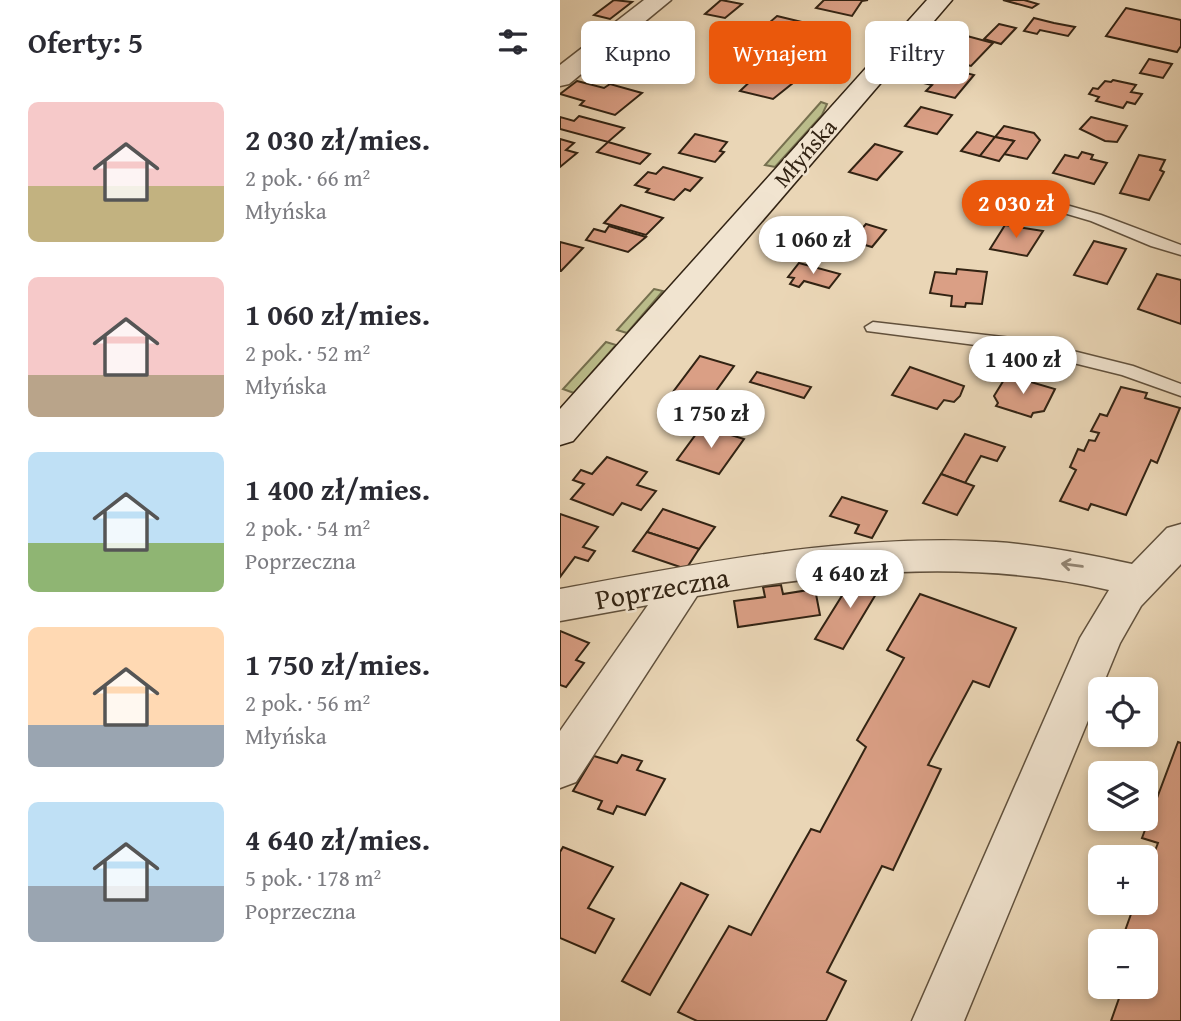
<!DOCTYPE html>
<html lang="pl">
<meta charset="utf-8">
<style>
body{margin:0;font-family:"Gentium Book Plus",serif;background:#f2f2f3;color:#2b2b33;height:100vh;display:flex;flex-direction:column;font-size:26px;white-space:nowrap}
*{box-sizing:border-box;margin:0}
p{font-size:23px;color:#7c7c81}
.icon{flex:none;width:38px;height:38px;fill:none;stroke:currentColor;stroke-width:2;stroke-linecap:round;stroke-linejoin:round}
.map{position:relative;flex:1;overflow:hidden}
.details{display:flex;flex-direction:column;background:#fff;width:560px}
.details>*{flex:none}
.hud{position:absolute;left:21px;top:21px;width:494px;height:63px;display:flex;gap:14px}
.tools{position:absolute;left:528px;top:677px;display:grid;gap:14px}
.tools a{display:grid;place-items:center;width:70px;height:70px;border-radius:10px;background:#fff;box-shadow:0 4px 10px #0003;font-size:35px}
.price{position:absolute;translate:-50% -60px;padding:0 16px;border-radius:24px;background:#fff;color:#222;font-size:23px;line-height:46px;filter:drop-shadow(0 2px 4px #0008)}
.price::after{content:'';position:absolute;left:50%;top:42px;width:21px;height:16px;margin-left:-10px;background:inherit;clip-path:polygon(0 0,100% 0,50% 100%)}
.price.current{background:#ea580c;color:#fff}
ul{padding:0;list-style:none}
li{display:flex;align-items:center;gap:21px;height:175px;padding:0 28px}
li span{display:grid;place-items:center;flex:none;width:196px;height:140px;border-radius:10px;color:#555}
li>.icon{margin-inline-start:auto}
span .icon{width:84px;height:84px;fill:#fffc;stroke-width:1}
li b{font-size:30px}
h2{display:flex;justify-content:space-between;align-items:center;height:84px;padding:0 28px;font-size:30px}
.tag{padding:0 24px;border-radius:10px;background:#fff;box-shadow:0 4px 10px #0003;font-size:24px;line-height:63px}
.tag.current{background:#ea580c;color:#fff}
main{display:flex;flex:1;min-height:0}
.map>svg:first-child{display:block}
.green{fill:#bbbd8b;stroke:#76704f;stroke-width:2}
.building{fill:#da9f85;stroke:#322313;stroke-width:2}
.lines{fill:none;stroke-linecap:round;stroke-linejoin:round}
.lane-casing{stroke:#60503c;stroke-width:3}
.street-casing{stroke:#60503c;stroke-width:3}
.secondary-casing{stroke:#322313;stroke-width:3}
.lane{fill:#f1e4d0;fill-rule:evenodd}
.street{fill:#f1e4d0;fill-rule:evenodd}
.secondary{fill:#f1e4d0;fill-rule:evenodd}
.oneway{stroke:#928472}
.labels{text-anchor:middle;stroke-width:5;stroke-linejoin:round;paint-order:stroke}
.far-street-label{font-size:23px;fill:#322313;stroke:#f1e4d0}
.street-label{font-size:28px;fill:#322313;stroke:#f1e4d0}
</style>
<main>
<section class="details">
<h2>Oferty: 5<svg class="icon" aria-label="filters" viewBox="0 0 24 24"><path d="M4 7h16M4 17h16"/><circle cx="9" cy="7" r="2"/><circle cx="15" cy="17" r="2"/></svg></h2>
<ul>
<li><span style="background:linear-gradient(#f6c9c9 60%,#c2b280 0)"><svg class="icon" aria-label="home" viewBox="0 0 24 24"><path d="M3 11l9-7 9 7M6 9v11h12V9"/></svg></span><div><b>2 030 zł/mies.</b><p>2 pok. · 66 m²</p><p>Młyńska</p></div></li>
<li><span style="background:linear-gradient(#f6c9c9 70%,#b9a48a 0)"><svg class="icon" aria-label="home" viewBox="0 0 24 24"><path d="M3 11l9-7 9 7M6 9v11h12V9"/></svg></span><div><b>1 060 zł/mies.</b><p>2 pok. · 52 m²</p><p>Młyńska</p></div></li>
<li><span style="background:linear-gradient(#bfe0f5 65%,#8fb573 0)"><svg class="icon" aria-label="home" viewBox="0 0 24 24"><path d="M3 11l9-7 9 7M6 9v11h12V9"/></svg></span><div><b>1 400 zł/mies.</b><p>2 pok. · 54 m²</p><p>Poprzeczna</p></div></li>
<li><span style="background:linear-gradient(#ffd9b3 70%,#9aa5b1 0)"><svg class="icon" aria-label="home" viewBox="0 0 24 24"><path d="M3 11l9-7 9 7M6 9v11h12V9"/></svg></span><div><b>1 750 zł/mies.</b><p>2 pok. · 56 m²</p><p>Młyńska</p></div></li>
<li><span style="background:linear-gradient(#bfe0f5 60%,#9aa5b1 0)"><svg class="icon" aria-label="home" viewBox="0 0 24 24"><path d="M3 11l9-7 9 7M6 9v11h12V9"/></svg></span><div><b>4 640 zł/mies.</b><p>5 pok. · 178 m²</p><p>Poprzeczna</p></div></li>
</ul>
</section>
<div class="map">
<svg width="621" height="1021" viewBox="0 0 621 1021">
<rect width="100%" height="100%" fill="#ead6b6"/>
<filter id="stains"><feTurbulence type="fractalNoise" baseFrequency=".00286" numOctaves="4"/><feColorMatrix values="0 0 0 0 .2 0 0 0 0 .09 0 0 0 0 .02 0 0 0 .5 -.17"/></filter>
<radialGradient id="worn" r=".72"><stop offset=".6" stop-color="#630" stop-opacity="0"/><stop offset="1" stop-color="#630" stop-opacity=".3"/></radialGradient>
<g class="green">
<path d="M261,102L267,104L262,115L215,167L205,165Z"/>
<path d="M94,289L103,291L67,333L57,330Z"/>
<path d="M46,342L56,345L14,393L3,389Z"/>
</g>
<g class="building">
<path d="M54,0L72,2L50,19L34,15Z"/>
<path d="M161,0L182,4L165,18L145,14Z"/>
<path d="M264,0H308L302,1L292,16L256,8Z"/>
<path d="M443,0H464L478,4L472,8Z"/>
<path d="M566,8L621,20V46L617,52L546,36Z"/>
<path d="M217,16L271,29L249,49L194,36Z"/>
<path d="M474,18L494,23L515,27L508,36L480,30L477,34L464,31Z"/>
<path d="M439,24L456,28L441,44L424,39Z"/>
<path d="M407,36L433,43L411,66L384,59Z"/>
<path d="M589,59L612,64L603,78L580,73Z"/>
<path d="M386,68L414,75L395,98L366,91L372,85L363,83L373,71L381,73Z"/>
<path d="M197,75L233,83L213,99L180,91Z"/>
<path d="M553,80L576,85L571,92L582,94L575,104L567,102L563,108L536,101L539,97L529,94L533,88L538,89L545,81L551,82Z"/>
<path d="M17,81L44,88L50,84L82,93L55,115L20,105L24,101L0,94Z"/>
<path d="M361,107L392,115L377,134L345,126Z"/>
<path d="M19,116L64,128L48,142L0,129V117L14,121Z"/>
<path d="M531,117L567,126L557,142L545,141L520,129Z"/>
<path d="M444,126L474,133L480,140L467,159L444,154L454,141L435,137Z"/>
<path d="M417,132L435,137L420,156L401,151Z"/>
<path d="M135,134L167,142L160,151L164,152L155,162L119,153Z"/>
<path d="M435,137L454,141L439,161L420,156Z"/>
<path d="M0,139L14,143L6,150L17,153L0,167Z"/>
<path d="M48,142L90,154L80,164L37,152Z"/>
<path d="M315,144L342,152L317,180L289,172Z"/>
<path d="M522,152L533,155L531,159L547,163L534,184L493,173L505,155L518,158Z"/>
<path d="M579,155L605,160L600,170L604,172L589,200L560,193Z"/>
<path d="M103,167L142,178L130,191L125,189L114,200L86,192L89,189L75,185L88,172L96,174Z"/>
<path d="M61,205L103,218L86,235L44,223Z"/>
<path d="M306,224L326,230L312,247L291,241Z"/>
<path d="M445,225L483,231L467,256L430,249Z"/>
<path d="M49,226L86,237L68,252L26,240L34,229L45,232Z"/>
<path d="M534,241L566,249L547,284L514,275Z"/>
<path d="M0,242L23,248L1,271H0Z"/>
<path d="M239,263L280,274L269,288L244,281L239,287L230,284L234,278L228,277Z"/>
<path d="M397,269L427,272L422,304L406,303L405,307L391,306L392,296L370,293L375,272L396,274Z"/>
<path d="M597,274L621,280V324L578,309Z"/>
<path d="M140,356L174,366L148,402L113,392Z"/>
<path d="M350,367L404,386L400,396L394,402L384,400L377,409L332,395Z"/>
<path d="M197,372L251,387L244,398L190,382Z"/>
<path d="M447,375L495,389L484,411L473,413L471,417L436,406L438,403L434,396Z"/>
<path d="M561,387L587,393L585,398L620,408L597,463L591,460L566,515L531,504L528,510L500,501L516,470L510,467L518,449L524,451L529,440L535,441L539,433L531,431L540,414L547,416Z"/>
<path d="M142,426L184,439L159,474L117,460Z"/>
<path d="M405,434L445,447L437,461L421,456L405,483L381,474Z"/>
<path d="M47,457L87,472L77,485L96,491L81,510L62,503L53,515L11,499L24,484L13,480L21,470L32,474Z"/>
<path d="M381,474L414,486L397,515L363,503Z"/>
<path d="M282,497L327,511L312,538L295,533L299,525L270,516Z"/>
<path d="M103,509L155,527L139,549L87,532Z"/>
<path d="M0,514L38,527L23,547L35,551L28,561L15,557L0,577Z"/>
<path d="M87,532L139,549L126,569L73,551Z"/>
<path d="M298,570L325,579L283,649L255,639Z"/>
<path d="M221,585L223,594L255,589L260,615L178,627L174,601L205,597L203,587Z"/>
<path d="M360,594L456,628L429,687L413,681L368,765L381,769L333,870L322,866L267,972L286,981L266,1021H137L118,1012L169,926L191,935L251,829L260,832L306,747L297,740L344,658L327,650Z"/>
<path d="M0,631L29,643L16,660L24,663L6,687L0,685Z"/>
<path d="M618,742L621,743V1021H551L563,987H586V942H561L575,903H586V874L598,843L582,838Z"/>
<path d="M62,755L82,761L77,770L105,779L85,815L57,806L53,814L38,809L42,801L13,791L34,756L57,763Z"/>
<path d="M3,847L53,867L28,908L54,919L35,953L0,938V852Z"/>
<path d="M121,883L148,895L90,995L62,981Z"/>
</g>
<g class="lines">
<g class="lane-casing">
<g id="lane">
<path d="M461,192L541,215L621,245V255L591,246L531,221L456,199L454,196Z"/>
<path d="M313,322L469,340L573,366L621,384V396L562,375L469,352L307,331L305,327Z"/>
</g>
</g>
<g class="street-casing">
<g id="street">
<path d="M84,0H111L9,84L0,86V65Z"/>
<path d="M621,524V564L581,606L560,643L404,1021H352L520,638L549,590C413,558 272,572 137,596L16,782L0,788V731L88,605L0,621V589C143,563 290,533 436,542C482,545 527,554 572,564L607,528Z"/>
</g>
</g>
<g class="secondary-casing">
<path id="secondary" d="M367,0H392L13,441L0,445V409Z"/>
</g>
<use href="#lane" class="lane"/>
<use href="#street" class="street"/>
<use href="#secondary" class="secondary"/>
</g>
<defs><path id="oneway-shaft" d="M-6 0H5M1.5-3L5.5 0L1.5 3" fill="none" stroke-width="1.6" stroke-linecap="round" stroke-linejoin="round" transform="scale(1.75)"/></defs>
<use class="oneway" href="#oneway-shaft" transform="translate(512 565) rotate(-172)"/>
<g class="labels">
<g class="far-street-label">
<text transform="translate(245 153) rotate(-49)" y="8">Młyńska</text>
</g>
<g class="street-label">
<text transform="translate(102 588) rotate(-10)" y="10">Poprzeczna</text>
</g>
</g>
<rect width="100%" height="100%" filter="url(#stains)"/>
<rect width="100%" height="100%" fill="url(#worn)"/>
</svg>
<div class="tools">
<a><svg class="icon" aria-label="locate" viewBox="0 0 24 24"><circle cx="12" cy="12" r="6"/><path d="M12 2v4M12 18v4M2 12h4M18 12h4"/></svg></a>
<a><svg class="icon" aria-label="layers" viewBox="0 0 24 24"><path d="M12 4l9 5-9 5-9-5zM3 14l9 5 9-5"/></svg></a>
<a>+</a>
<a>−</a>
</div>
<b class="price current" style="left:456px;top:240px">2 030 zł</b>
<b class="price" style="left:253px;top:276px">1 060 zł</b>
<b class="price" style="left:463px;top:396px">1 400 zł</b>
<b class="price" style="left:151px;top:450px">1 750 zł</b>
<b class="price" style="left:290px;top:610px">4 640 zł</b>
<div class="hud">
<a class="tag">Kupno</a>
<a class="tag current">Wynajem</a>
<a class="tag">Filtry</a>
</div>
</div>
</main>
